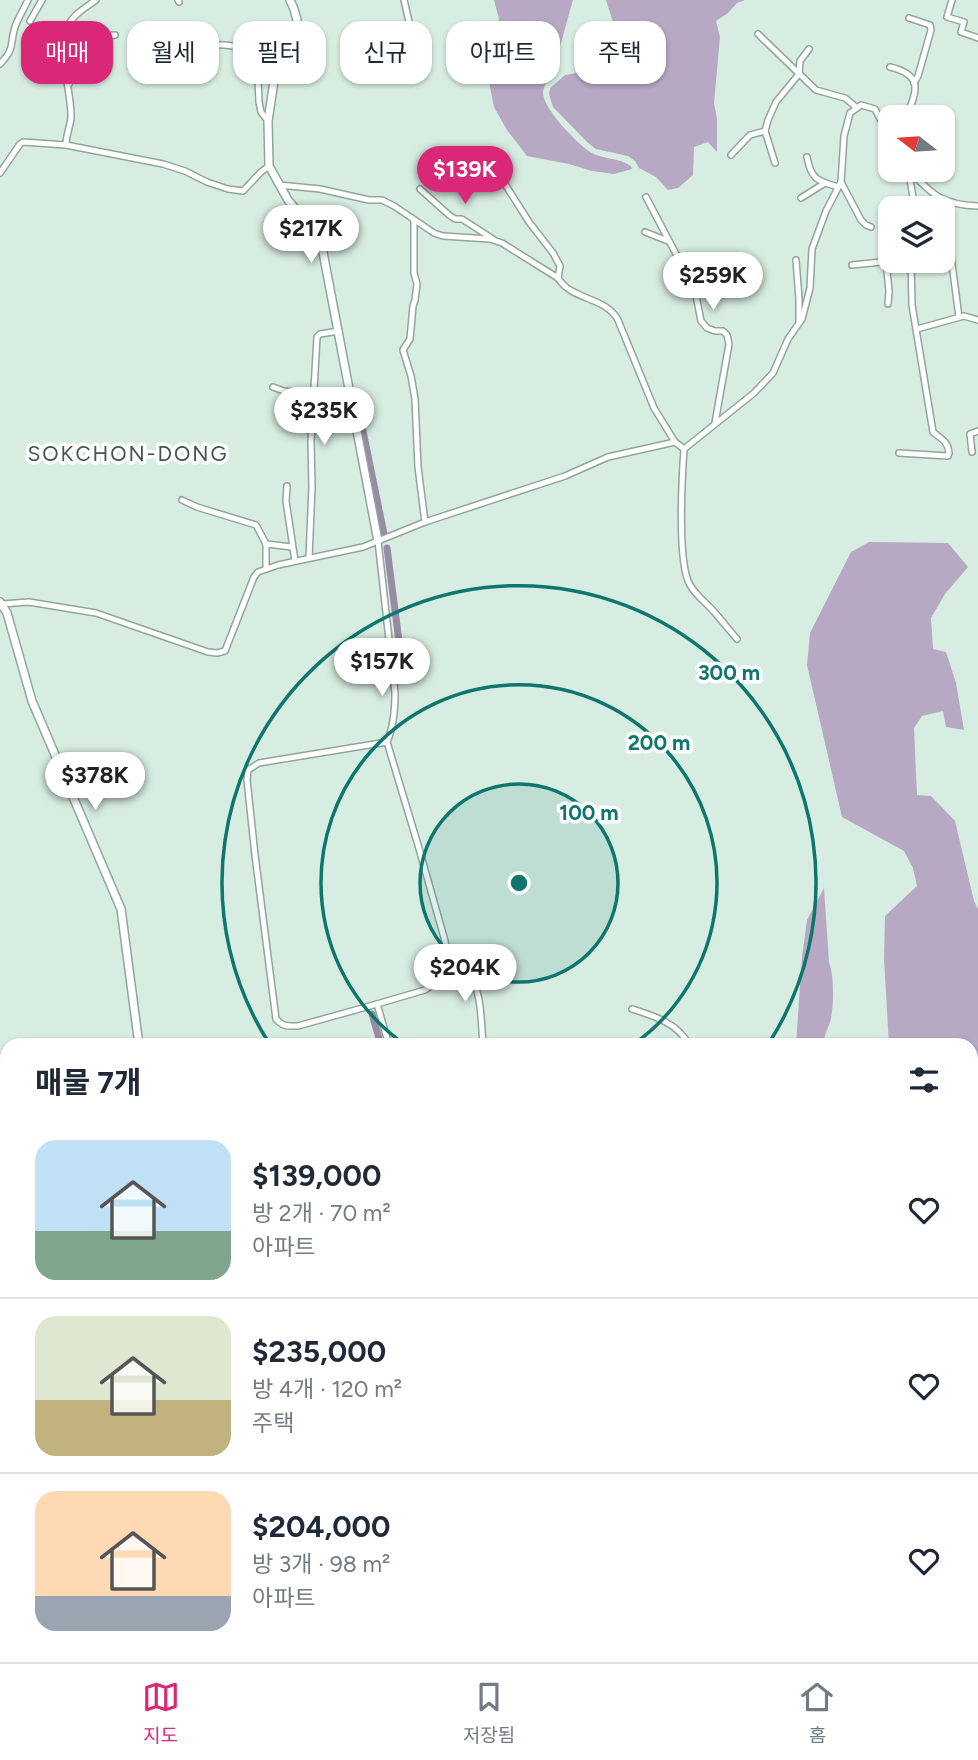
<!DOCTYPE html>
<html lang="ko">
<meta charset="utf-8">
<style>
body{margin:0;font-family:Figtree,"Noto Sans KR",sans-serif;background:#f2f2f3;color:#1f2937;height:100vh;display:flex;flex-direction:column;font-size:26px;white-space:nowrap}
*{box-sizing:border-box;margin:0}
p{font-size:23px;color:#747a83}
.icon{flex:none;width:38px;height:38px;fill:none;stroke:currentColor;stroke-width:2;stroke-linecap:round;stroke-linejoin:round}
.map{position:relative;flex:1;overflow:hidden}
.side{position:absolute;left:0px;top:1038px;width:978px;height:625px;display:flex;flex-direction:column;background:#fff;border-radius:21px 21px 0 0;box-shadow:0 2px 5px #0004}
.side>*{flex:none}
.banner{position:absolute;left:21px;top:21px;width:936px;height:63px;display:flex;gap:14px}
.needle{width:46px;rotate:287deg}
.tools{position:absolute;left:878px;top:105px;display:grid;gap:14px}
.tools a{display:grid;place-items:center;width:77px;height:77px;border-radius:14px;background:#fff;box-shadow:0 2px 5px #0004;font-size:35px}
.price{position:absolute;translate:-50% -60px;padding:0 16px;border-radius:24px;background:#fff;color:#222;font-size:23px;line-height:46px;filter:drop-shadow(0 2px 4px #0008)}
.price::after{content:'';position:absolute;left:50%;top:42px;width:21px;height:16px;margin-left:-10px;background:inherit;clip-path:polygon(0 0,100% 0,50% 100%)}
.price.current{background:#db2777;color:#fff}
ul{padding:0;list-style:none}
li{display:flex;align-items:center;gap:21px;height:175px;padding:0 35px}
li+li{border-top:2px solid #e0e1e3}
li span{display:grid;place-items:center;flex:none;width:196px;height:140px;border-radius:21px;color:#555}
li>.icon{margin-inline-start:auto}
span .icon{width:84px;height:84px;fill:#fffc;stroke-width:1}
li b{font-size:30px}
h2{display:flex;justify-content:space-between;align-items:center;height:84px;padding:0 35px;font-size:30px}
.pill{padding:0 24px;border-radius:21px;background:#fff;box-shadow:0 2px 5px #0004;font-size:24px;line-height:63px}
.pill.current{background:#db2777;color:#fff}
.menu{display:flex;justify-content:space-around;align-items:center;height:98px;border-top:2px solid #e0e1e3;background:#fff;font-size:19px;color:#747a83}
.menu a{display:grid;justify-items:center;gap:4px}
.menu .current{color:#db2777}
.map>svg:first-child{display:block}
.forest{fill:#b7a8c3}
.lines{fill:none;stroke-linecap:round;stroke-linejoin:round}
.canal{stroke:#998aa5;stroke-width:7}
.minor-tunnel{stroke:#b4c7bd;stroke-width:5;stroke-dasharray:5 2.5;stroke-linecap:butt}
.minor-casing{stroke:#91a59b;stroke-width:8}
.tertiary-casing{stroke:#91a59b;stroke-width:10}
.primary-casing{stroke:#52a07e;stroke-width:11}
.minor{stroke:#fff;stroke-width:5}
.tertiary{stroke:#fff;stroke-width:7}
.primary{stroke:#a6ebcd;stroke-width:9}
.rail{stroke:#4d5852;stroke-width:2}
.ring{fill:none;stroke:#0f766e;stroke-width:3.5}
.labels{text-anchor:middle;stroke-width:7;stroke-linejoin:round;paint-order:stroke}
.quarter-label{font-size:21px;letter-spacing:2px;fill:#44554c;stroke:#fff}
.centre{fill:#0f766e;stroke:#fff;stroke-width:3.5}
.ring-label{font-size:21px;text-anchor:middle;font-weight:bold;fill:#0f766e;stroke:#fff;stroke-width:7;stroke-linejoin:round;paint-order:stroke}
</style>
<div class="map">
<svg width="978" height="1662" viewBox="0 0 978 1662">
<rect width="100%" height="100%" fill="#d8ede2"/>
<g class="forest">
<path d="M494,0H573C566,24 560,50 551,73C548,79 543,87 543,93C544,110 577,143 590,152C603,160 619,157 631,166L632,169L614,174L592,171L569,164L527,156L507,130L494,107L489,82L488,53L496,34L499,19Z"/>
<path d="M606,0H745L737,3L728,13L716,21L720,37L714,103L717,119V152L708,142L694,147L693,175L678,188L668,190L656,177L639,168L635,161L628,156L596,149L587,142L553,107L549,94L550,88L565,75L577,73L592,78L600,37L614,25Z"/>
<path d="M869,542L948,543L968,567L945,594L931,618L933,649L946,652L956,683L964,730L946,727L943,711L922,716L914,728L917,795L931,796L955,821L974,901L978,909V1662H838V1656H971V1045H889L884,959L885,916L917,886L913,868L904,851L842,817L807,665L810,633L851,552Z"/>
<path d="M824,888L829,962C834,976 834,1002 831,1018C829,1029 824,1031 824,1045H796L802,957L807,920Z"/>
</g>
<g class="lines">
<g class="canal">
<path d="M363,431L384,534"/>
<path d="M387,548L401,657"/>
<path d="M372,1014L381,1045"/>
<path d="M242,1656L254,1662"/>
<path d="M3,1662L7,1654"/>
</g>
<path class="minor-tunnel" d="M14,1662L16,1656"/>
<g class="minor-casing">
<g id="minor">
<path d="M96,0C87,7 73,14 68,26C56,51 72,91 71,118C70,127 66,135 66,145L163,164L185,171L207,182L228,189L243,191L261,172L269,166"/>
<path d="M178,0L179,2"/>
<path d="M404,0L410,26L409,65"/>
<path d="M952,0L947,17L964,22L961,32L978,38"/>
<path d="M909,18L930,25L931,30L918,76L914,83"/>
<path d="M30,21L42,0"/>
<path d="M758,34L816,90L845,98L857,108"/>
<path d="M163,37C172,40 181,43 191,44C215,46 238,41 257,57L259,102L261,112L268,121"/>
<path d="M0,64C16,47 9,46 15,27C18,18 24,9 28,0"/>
<path d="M179,66L190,44"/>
<path d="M890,67C924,75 917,91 906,117"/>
<path d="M69,84C75,69 79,42 97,37C102,35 110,36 115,35"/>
<path d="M731,155L750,135L765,131"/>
<path d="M807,157C811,179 817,181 838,187"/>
<path d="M775,163L765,131L768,120L776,102L799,74L800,61L809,49"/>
<path d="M909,170C932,195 943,205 978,206"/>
<path d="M910,171V180L915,208"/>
<path d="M0,173L20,144L23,142L66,145"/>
<path d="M503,181L529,222L553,253L560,266L558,278"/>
<path d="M841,182L861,220L866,225L871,227"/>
<path d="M279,185L320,189L369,200H382L394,206L434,233L443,236L490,239L502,243L558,278C572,301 605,296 618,320L654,408L675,442"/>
<path d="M420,189L449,215L455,219H462L493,239"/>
<path d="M646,197L695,290L701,321L707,328L715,331H723L727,335L729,344L715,423"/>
<path d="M801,198L825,183"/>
<path d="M947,202V226L959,317"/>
<path d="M414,220V273L417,284L415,300L413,306L410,339L403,350L411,376L415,399L418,467L425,522"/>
<path d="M645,232L668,241"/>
<path d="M796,260L799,299V321"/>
<path d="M886,262L889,291L888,304"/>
<path d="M852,265L891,261"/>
<path d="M917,329L964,316L978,320"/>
<path d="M273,387L284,391L351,398"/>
<path d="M684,449L754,393L773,373L788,339L802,319L810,288L812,249L826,211L841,182L844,136L850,113L861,105L875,109L891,139"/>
<path d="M972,452L970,434L978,431"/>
<path d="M899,453L948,456L949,453C948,441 941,439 933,432L912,305L911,261"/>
<path d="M287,486L286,501L295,561"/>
<path d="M182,500L197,507L256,525L266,544L292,547"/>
<path d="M378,541L395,693C395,710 394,726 387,742L418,845L445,941L448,958L440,977L436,983L425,990L377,1004L389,1045"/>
<path d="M266,544V569"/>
<path d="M309,558L312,487L311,441L317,337L320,334L339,331"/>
<path d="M2,604L29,602L96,613L208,652L217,653L225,651L254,577L258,572L278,565L363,547L425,522L565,476L608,457L675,442L684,449C682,477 677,563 690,585C696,596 708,604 716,614C723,622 730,631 737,639"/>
<path d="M448,958C455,961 462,964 467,970C482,989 481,1021 483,1045"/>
<path d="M377,1004L298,1026C288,1026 283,1027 276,1019L255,855L247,780L248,770L259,763L387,742"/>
<path d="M632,1009C654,1016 678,1023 689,1045"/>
<path d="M505,1656L507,1662"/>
<path d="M717,1656L719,1662"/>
</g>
</g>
<g class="tertiary-casing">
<g id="tertiary">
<path d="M290,0L294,9L297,20V28L285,49L274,81L268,121L269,166L288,200L314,231L322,247L378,541"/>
<path d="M0,602L7,613L32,701L121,909L139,1045"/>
</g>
</g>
<g class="primary-casing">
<g id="primary">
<path d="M0,1477L7,1481"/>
<path d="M311,1656L323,1662"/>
</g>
</g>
<use href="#minor" class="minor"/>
<use href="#tertiary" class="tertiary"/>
<use href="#primary" class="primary"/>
<g class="rail">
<path d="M0,1543L7,1548"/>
<path d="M0,1602L7,1607"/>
<path d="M87,1656L95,1662"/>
<path d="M187,1656L200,1662"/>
<path d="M207,1656L221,1662"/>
</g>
</g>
<circle cx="519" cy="883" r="99" fill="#0f766e" fill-opacity=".12"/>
<g class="ring">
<circle cx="519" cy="883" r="99"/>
<path d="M404 1044A198 198 0 1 1 634 1044"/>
<path d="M269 1043A297 297 0 1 1 769 1043"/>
</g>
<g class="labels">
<g class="quarter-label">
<text x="128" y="461">SOKCHON-DONG</text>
</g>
</g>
<circle cx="519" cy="883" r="10" class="centre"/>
<g class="ring-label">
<text x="729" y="680">300 m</text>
<text x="659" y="750">200 m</text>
<text x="589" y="820">100 m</text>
</g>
</svg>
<div class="tools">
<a><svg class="needle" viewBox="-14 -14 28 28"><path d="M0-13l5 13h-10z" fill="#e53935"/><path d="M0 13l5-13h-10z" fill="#747a83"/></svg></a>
<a><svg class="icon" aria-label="layers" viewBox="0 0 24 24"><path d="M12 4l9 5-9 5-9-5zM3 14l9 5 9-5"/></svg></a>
</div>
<b class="price current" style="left:465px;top:206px">$139K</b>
<b class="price" style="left:311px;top:265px">$217K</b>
<b class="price" style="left:713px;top:312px">$259K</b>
<b class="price" style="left:324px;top:447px">$235K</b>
<b class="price" style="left:382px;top:698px">$157K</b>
<b class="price" style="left:95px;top:812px">$378K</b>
<b class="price" style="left:465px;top:1004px">$204K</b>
<div class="banner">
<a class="pill current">매매</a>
<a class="pill">월세</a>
<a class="pill">필터</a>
<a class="pill">신규</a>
<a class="pill">아파트</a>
<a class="pill">주택</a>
</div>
<section class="side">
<h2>매물 7개<svg class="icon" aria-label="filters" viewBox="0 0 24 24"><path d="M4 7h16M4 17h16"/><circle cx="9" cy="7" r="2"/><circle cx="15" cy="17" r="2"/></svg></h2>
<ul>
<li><span style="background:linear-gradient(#bfe0f5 65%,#7fa58c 0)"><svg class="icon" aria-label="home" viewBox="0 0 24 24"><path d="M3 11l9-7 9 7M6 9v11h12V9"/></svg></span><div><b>$139,000</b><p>방 2개 · 70 m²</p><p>아파트</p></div><svg class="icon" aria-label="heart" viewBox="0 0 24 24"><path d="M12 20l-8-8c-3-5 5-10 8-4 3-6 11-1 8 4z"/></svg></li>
<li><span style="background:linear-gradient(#dfe7d0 60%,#c2b280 0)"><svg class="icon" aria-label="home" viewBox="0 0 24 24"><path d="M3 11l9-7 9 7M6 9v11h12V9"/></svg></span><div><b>$235,000</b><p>방 4개 · 120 m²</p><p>주택</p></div><svg class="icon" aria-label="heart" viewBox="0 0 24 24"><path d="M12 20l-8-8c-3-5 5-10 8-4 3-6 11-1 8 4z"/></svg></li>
<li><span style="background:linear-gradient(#ffd9b3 75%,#9aa5b1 0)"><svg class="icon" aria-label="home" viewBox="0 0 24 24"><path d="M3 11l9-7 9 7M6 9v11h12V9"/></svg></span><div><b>$204,000</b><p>방 3개 · 98 m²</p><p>아파트</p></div><svg class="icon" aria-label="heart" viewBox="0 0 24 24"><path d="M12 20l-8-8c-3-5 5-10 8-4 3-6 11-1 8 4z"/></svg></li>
</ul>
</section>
</div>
<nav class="menu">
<a class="current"><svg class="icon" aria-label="map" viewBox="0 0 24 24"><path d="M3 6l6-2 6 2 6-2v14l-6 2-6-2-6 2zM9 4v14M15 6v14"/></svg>지도</a>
<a><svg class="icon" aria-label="saved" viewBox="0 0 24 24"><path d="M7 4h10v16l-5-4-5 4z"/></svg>저장됨</a>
<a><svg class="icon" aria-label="home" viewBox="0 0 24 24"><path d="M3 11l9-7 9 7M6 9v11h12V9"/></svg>홈</a>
</nav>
